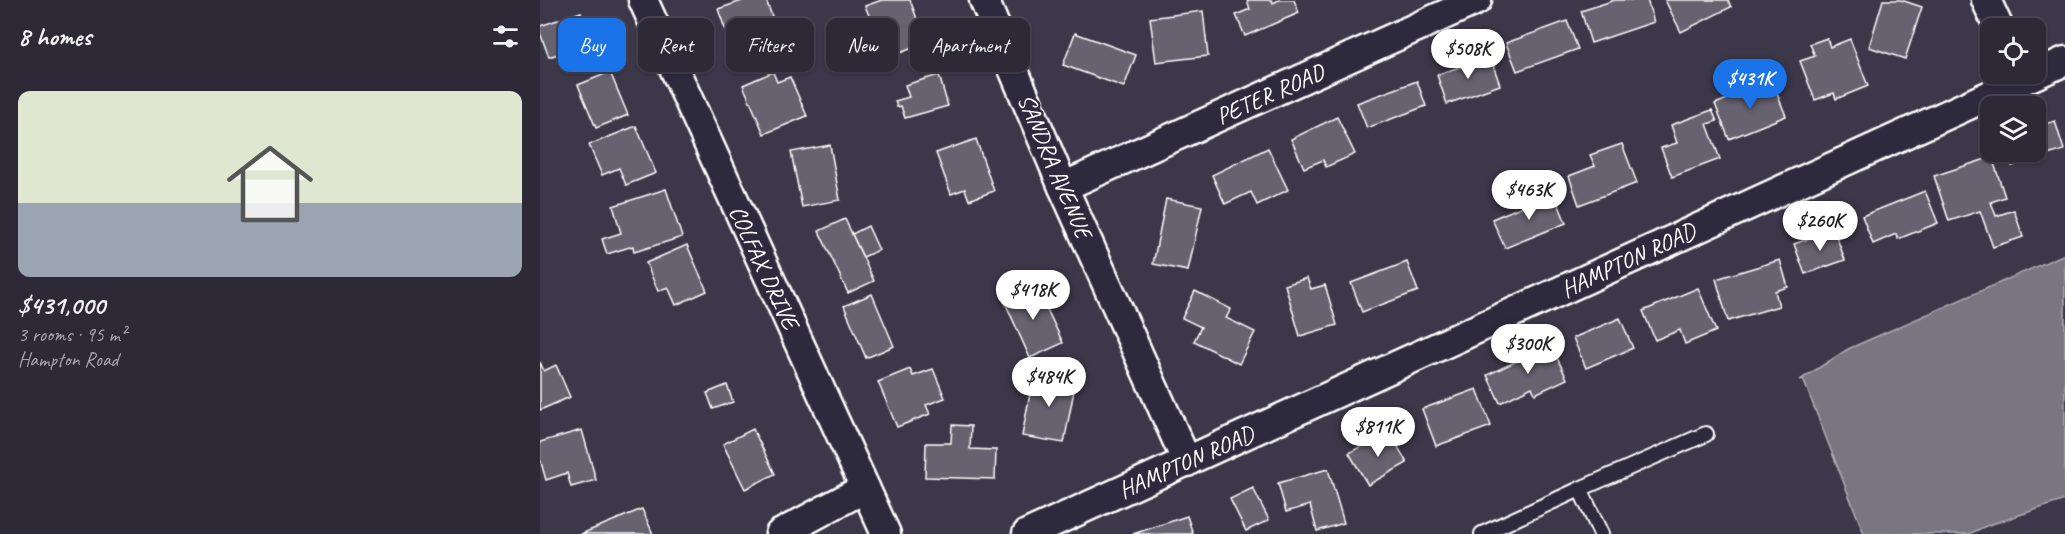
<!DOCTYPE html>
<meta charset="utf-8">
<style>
body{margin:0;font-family:Caveat,sans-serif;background:#393542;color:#f1f3f6;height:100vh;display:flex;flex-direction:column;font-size:22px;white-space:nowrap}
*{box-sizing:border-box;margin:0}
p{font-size:20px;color:#a7a6ad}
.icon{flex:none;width:33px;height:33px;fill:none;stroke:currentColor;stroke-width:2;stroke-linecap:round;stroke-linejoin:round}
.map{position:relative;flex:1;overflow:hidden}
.details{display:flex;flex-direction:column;background:#2d2937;width:540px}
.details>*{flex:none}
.top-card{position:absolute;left:18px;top:18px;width:570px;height:54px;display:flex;gap:12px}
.tools{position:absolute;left:1440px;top:18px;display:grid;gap:12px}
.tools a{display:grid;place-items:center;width:66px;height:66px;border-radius:12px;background:#2d2937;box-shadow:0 2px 4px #0004,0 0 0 2px #484552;font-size:30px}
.price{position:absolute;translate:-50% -51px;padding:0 14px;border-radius:21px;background:#fff;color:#222;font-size:20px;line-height:39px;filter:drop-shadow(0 2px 3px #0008)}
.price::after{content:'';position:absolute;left:50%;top:36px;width:18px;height:14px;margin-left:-9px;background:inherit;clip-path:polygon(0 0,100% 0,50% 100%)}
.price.current{background:#1a73e8;color:#fff}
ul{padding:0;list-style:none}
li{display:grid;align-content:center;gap:12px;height:318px;padding:0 18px}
li span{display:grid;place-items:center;height:186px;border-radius:12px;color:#555}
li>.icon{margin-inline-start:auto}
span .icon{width:108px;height:108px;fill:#fffc;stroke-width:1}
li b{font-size:26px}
h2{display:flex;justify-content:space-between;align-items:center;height:72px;padding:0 18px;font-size:26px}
.tag{padding:0 21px;border-radius:12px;background:#2d2937;box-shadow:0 2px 4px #0004,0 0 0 2px #484552;font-size:21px;line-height:54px}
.tag.current{background:#1a73e8;color:#fff}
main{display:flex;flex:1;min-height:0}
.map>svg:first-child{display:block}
.water{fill:#797682;stroke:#afadb4;stroke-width:1.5}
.building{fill:#666270;stroke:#fff;stroke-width:1.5}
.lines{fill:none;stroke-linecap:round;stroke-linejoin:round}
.service-casing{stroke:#fff;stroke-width:18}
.minor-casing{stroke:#fff;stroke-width:33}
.service{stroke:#2f2a3d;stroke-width:14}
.minor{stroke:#2f2a3d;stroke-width:28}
.labels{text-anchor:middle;stroke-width:4.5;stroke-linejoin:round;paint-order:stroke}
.street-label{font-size:24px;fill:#fff;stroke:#2f2a3d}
</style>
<main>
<section class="details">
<h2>8 homes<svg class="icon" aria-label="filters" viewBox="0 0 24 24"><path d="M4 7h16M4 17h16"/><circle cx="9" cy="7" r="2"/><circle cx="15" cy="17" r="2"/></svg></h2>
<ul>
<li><span style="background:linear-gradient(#dfe7d0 60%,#9aa5b1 0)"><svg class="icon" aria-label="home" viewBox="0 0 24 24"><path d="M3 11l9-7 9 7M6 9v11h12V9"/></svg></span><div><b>$431,000</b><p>3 rooms · 95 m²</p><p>Hampton Road</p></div></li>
</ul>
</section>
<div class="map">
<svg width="1525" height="534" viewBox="0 0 1525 534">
<rect width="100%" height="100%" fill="#3c3749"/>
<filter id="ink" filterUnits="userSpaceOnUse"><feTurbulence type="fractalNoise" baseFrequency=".0167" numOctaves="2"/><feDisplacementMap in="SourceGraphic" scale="12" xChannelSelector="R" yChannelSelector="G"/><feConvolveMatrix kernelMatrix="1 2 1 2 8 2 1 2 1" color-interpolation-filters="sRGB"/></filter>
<g filter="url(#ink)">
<path class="water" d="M1525,254V500L1446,526L1429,534H1324L1263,379L1260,380L1308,349Z"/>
<g class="building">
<path d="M205,0H226L244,49L198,65L178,9Z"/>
<path d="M342,0H370L386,43L357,54L348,28L336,32L325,6Z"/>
<path d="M707,0H732L733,3L739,0H754L759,13L705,36L696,15L710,9Z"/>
<path d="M1075,0H1107L1114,22L1051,43L1041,11Z"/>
<path d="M1125,0H1188L1191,7L1141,32Z"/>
<path d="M1343,0H1361L1382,7L1365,59L1329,47Z"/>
<path d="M663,11L668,56L616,62L610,18Z"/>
<path d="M41,12L58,61L28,72L21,53L9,57L0,33V26Z"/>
<path d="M1027,21L1038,49L977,71L966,43Z"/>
<path d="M535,33L596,55L584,87L523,65Z"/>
<path d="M1287,38L1290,47L1310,39L1328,86L1296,99L1294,93L1275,100L1260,61L1275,56L1270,44Z"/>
<path d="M950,56L960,85L907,104L897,75Z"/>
<path d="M70,72L88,115L56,128L38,85Z"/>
<path d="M233,72L237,82L250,77L267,116L224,134L203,85Z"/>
<path d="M399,75L408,106L365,118L361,106L357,107L355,101L369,97L365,85Z"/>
<path d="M877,81L886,106L827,128L817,103Z"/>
<path d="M1232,81L1246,116L1189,139L1175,104Z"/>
<path d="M1172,110L1177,121L1167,124L1180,159L1132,177L1121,148L1137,143L1131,125Z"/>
<path d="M797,117L815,154L786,167L783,160L764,168L751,139Z"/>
<path d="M1515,121L1524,150L1472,166L1468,152H1496V127Z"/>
<path d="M96,126L116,173L86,185L79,168L62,175L49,145Z"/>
<path d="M436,139L454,191L429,200L425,189L411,194L396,153Z"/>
<path d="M1082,144L1097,183L1039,205L1029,176L1055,166L1050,155Z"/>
<path d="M290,145L300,200L262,207L251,152Z"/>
<path d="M728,148L748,190L717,205L711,192L685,204L672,175Z"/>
<path d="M1452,157L1465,197L1451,202L1456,216L1474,210L1483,237L1453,247L1440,211L1409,221L1394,176Z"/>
<path d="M126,189L142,237L94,252L93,246L67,254L62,239L81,233L73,206Z"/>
<path d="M1385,191L1398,223L1358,239L1356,234L1333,244L1322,216Z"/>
<path d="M1014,193L1026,223L965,248L952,219Z"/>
<path d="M626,199L662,206L648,271L613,264Z"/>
<path d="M305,219L334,281L308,293L279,231Z"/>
<path d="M328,226L339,250L323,257L312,234Z"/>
<path d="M1294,230L1305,260L1265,274L1254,244Z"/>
<path d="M147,245L167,291L136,305L128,287L118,291L106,263Z"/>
<path d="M1240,260L1248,287L1235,291L1239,306L1188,321L1176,279Z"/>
<path d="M867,262L878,291L822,312L811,283Z"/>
<path d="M767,278L771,289L785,285L797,325L760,336L745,285Z"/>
<path d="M495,284L523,343L490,358L463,298Z"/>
<path d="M1158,288L1176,331L1145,344L1140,330L1115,340L1103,311Z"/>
<path d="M655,291L691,309L686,318L715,332L699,364L654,341L661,327L642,318Z"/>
<path d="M332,294L354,346L326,358L304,306Z"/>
<path d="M1080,318L1093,348L1046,368L1033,338Z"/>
<path d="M1011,345L1027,379L995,394L992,387L960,403L947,375Z"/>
<path d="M0,362L4,371L16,365L30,397L0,410Z"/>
<path d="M370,369L373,376L393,369L405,398L386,405L390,414L357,427L338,382Z"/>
<path d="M494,372L536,380L524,443L482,436Z"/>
<path d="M187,385L193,402L173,409L167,393Z"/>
<path d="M937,389L951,426L896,446L882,409Z"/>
<path d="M412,425L431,426L430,449L456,450L455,479L385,477L386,443H411Z"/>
<path d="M213,429L235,474L205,489L183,444Z"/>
<path d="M42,430L56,480L31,487L27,473L6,480L0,459V442Z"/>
<path d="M849,431L867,463L828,485L809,453Z"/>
<path d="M788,469L804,523L777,531L770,505L746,512L738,483Z"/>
<path d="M713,488L729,520L706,531L690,499Z"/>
<path d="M102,509L113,534H41Z"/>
<path d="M647,516L653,534H593Z"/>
</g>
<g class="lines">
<g class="service-casing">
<g id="service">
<path d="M942,534L1040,489"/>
<path d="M1061,534L1040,489L1166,434"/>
</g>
</g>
<g class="minor-casing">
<g id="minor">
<path d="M103,0L346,534"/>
<path d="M444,0L523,187L647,462"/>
<path d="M1446,0L1459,28"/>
<path d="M523,187L937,0"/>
<path d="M240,534L325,488"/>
<path d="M487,534L1525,61"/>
</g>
</g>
<use href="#service" class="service"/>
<use href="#minor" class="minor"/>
</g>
</g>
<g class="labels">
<g class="street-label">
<text transform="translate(730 94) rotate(-24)" y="8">PETER ROAD</text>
<text transform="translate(515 166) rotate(67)" y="8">SANDRA AVENUE</text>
<text transform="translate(1088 260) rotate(-25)" y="8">HAMPTON ROAD</text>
<text transform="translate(224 267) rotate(65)" y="8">COLFAX DRIVE</text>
<text transform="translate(646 462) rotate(-24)" y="8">HAMPTON ROAD</text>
</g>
</g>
</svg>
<div class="tools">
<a><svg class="icon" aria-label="locate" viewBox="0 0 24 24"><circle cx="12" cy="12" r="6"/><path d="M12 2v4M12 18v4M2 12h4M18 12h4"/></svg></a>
<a><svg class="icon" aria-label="layers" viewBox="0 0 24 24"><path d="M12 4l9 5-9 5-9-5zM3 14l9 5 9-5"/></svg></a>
</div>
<b class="price" style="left:928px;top:80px">$508K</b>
<b class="price current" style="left:1210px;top:110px">$431K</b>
<b class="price" style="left:989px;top:221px">$463K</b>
<b class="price" style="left:1280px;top:252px">$260K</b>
<b class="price" style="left:493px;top:321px">$418K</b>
<b class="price" style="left:988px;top:375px">$300K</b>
<b class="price" style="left:509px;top:408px">$484K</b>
<b class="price" style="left:838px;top:458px">$811K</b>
<div class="top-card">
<a class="tag current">Buy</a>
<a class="tag">Rent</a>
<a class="tag">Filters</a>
<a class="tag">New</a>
<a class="tag">Apartment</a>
</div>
</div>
</main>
